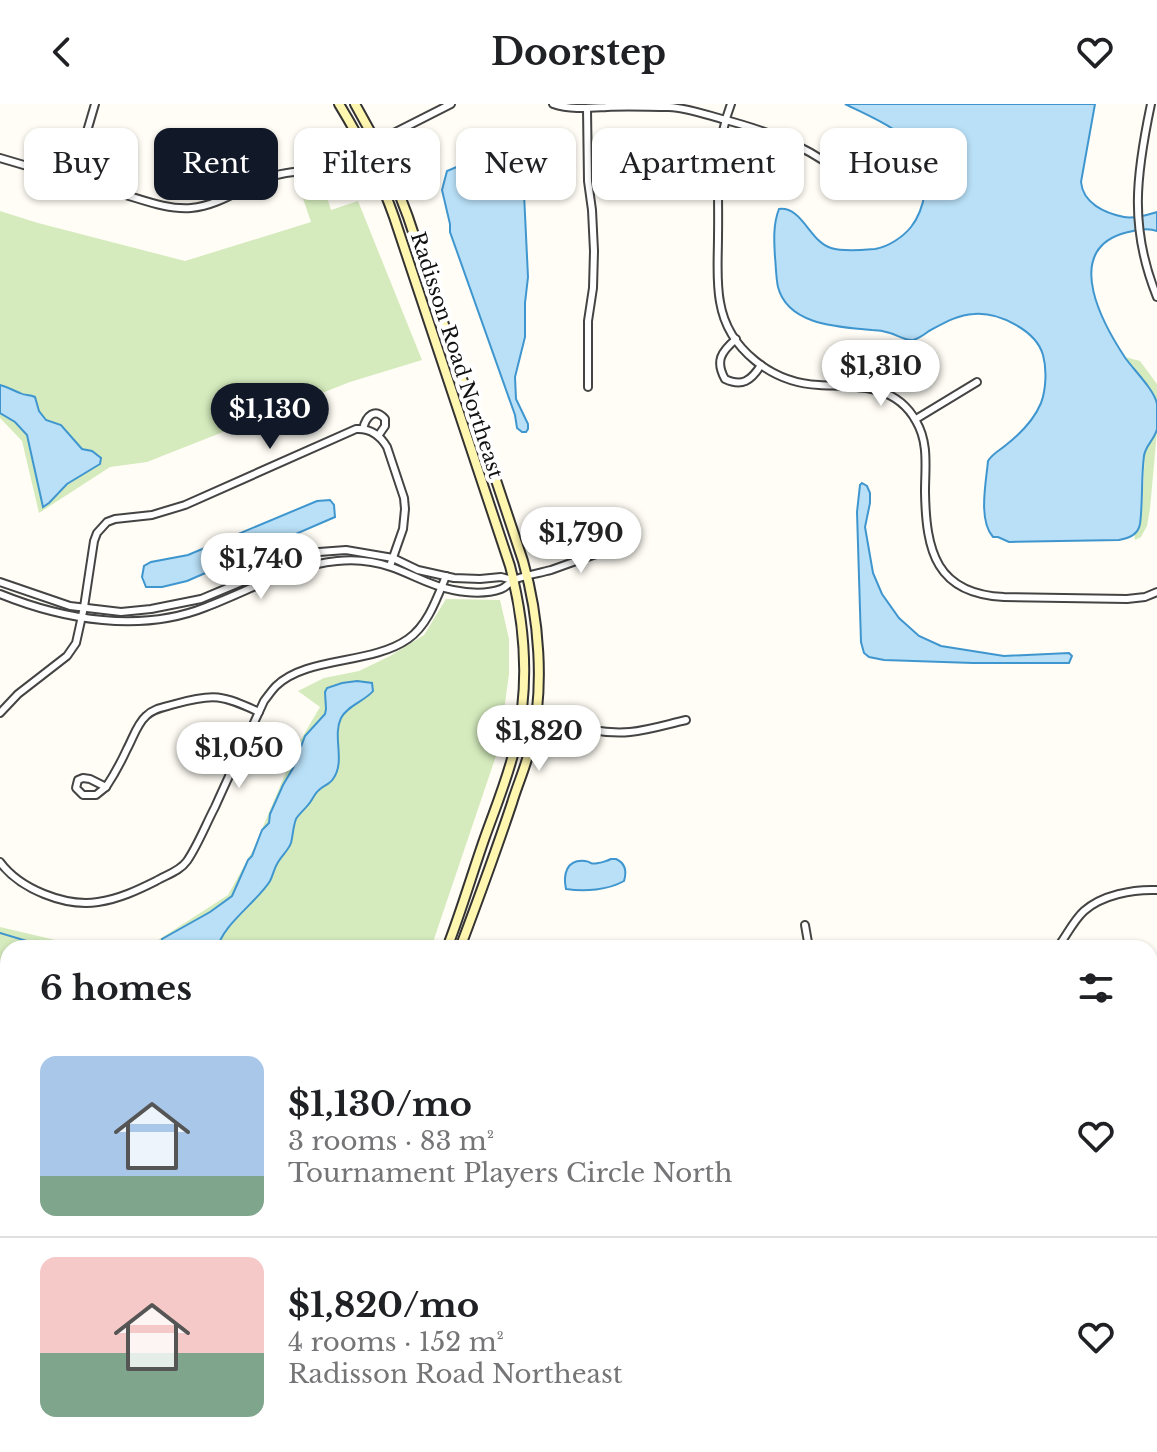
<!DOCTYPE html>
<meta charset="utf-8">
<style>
body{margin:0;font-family:"Libre Baskerville",serif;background:#f6f6f6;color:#202124;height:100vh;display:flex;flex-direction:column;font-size:30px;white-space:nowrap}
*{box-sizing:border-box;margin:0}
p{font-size:26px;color:#757577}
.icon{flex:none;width:44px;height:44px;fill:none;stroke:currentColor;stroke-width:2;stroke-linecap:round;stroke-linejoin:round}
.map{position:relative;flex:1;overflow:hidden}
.drawer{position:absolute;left:0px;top:836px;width:1158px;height:512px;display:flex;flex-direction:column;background:#fff;border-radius:24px 24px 0 0;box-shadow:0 2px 6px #0004}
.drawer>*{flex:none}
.guide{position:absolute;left:24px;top:24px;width:1110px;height:72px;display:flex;gap:16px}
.price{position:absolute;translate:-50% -68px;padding:0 18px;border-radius:28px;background:#fff;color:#222;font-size:26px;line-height:52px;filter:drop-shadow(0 2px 4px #0008)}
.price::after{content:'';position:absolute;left:50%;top:48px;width:24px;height:18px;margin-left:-12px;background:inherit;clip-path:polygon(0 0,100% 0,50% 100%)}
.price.current{background:#111827;color:#fff}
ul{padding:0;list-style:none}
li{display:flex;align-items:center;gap:24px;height:200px;padding:0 40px}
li+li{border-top:2px solid #e0e0e0}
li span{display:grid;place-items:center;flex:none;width:224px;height:160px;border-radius:16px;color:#555}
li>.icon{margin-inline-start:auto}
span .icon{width:96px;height:96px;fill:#fffc;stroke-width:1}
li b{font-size:34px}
h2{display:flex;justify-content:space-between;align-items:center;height:96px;padding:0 40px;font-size:34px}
.chip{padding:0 28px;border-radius:16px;background:#fff;box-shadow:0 2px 6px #0004;font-size:28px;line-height:72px}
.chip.current{background:#111827;color:#fff}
header{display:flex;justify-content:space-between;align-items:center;height:104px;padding:0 40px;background:#fff;font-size:36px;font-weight:700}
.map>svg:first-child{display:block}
.green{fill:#d5ebbd}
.water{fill:#b9e0f7;stroke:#3f96cf;stroke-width:2}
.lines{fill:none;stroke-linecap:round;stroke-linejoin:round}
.stream{stroke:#3f96cf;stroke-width:2}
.street-casing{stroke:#444;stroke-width:10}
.secondary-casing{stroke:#333;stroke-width:12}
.street{stroke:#fff;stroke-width:6}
.secondary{stroke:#fff6b0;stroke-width:8}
.labels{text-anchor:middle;stroke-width:8;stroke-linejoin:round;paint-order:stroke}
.street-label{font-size:20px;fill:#111;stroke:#fff}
</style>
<header><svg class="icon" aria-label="back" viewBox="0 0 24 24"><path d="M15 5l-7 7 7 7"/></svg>Doorstep<svg class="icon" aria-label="heart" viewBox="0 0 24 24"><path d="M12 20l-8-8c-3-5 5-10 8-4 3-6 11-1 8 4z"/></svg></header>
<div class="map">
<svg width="1157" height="1348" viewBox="0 0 1157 1348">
<rect width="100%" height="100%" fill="#fffdf5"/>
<g class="green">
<path d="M320,71L331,106L358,97L422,256L350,278L147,358L110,363L39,409L22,337L0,314V107L38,119L185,157L311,118L297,77Z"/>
<path d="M1125,253L1140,257L1157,280V298Z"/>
<path d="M1157,327L1150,405L1147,422L1141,433L1135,436L1134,430L1139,426L1142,408L1145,347Z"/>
<path d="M446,495L500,496L509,535V570L499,643L431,844H8V1173H0V823L68,839L155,838L228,791L254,744L297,642L320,603L298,587L324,574L359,567L390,552L424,531Z"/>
<path d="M1157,1045V1348H852V1340H1150V1056Z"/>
</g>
<g class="water">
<path d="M845,0H1095L1081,78C1083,99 1104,109 1124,113C1134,115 1147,111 1157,108V127C1146,123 1132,127 1121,130C1063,150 1104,222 1126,255C1135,267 1155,287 1157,300C1157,307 1157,319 1157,325C1155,335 1145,342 1144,352C1141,375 1143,398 1140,420C1138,431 1129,434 1119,436L1009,438L998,433H993C978,416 986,379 988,357C993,349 999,347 1006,341C1020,330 1034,316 1041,299C1046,286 1047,265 1043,251C1036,226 998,208 974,210C957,211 944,219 929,227C925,230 918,235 913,236C905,237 897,231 890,229C884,227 878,226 872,226C841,223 788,222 778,183C776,174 776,163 775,153C774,137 773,120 779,105C802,102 810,138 831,144C844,148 862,146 875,145C888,143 903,133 911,123C924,107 932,70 921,52C905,26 871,13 845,0Z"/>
<path d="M494,51C508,54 521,53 523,69L528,173L525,199V233L515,273L516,295L528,320V325L526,328H522L517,324L515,311L450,128V120L442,86L447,67L471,57Z"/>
<path d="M0,281C8,283 12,286 20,289C25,292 29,290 35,293L39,307L46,316L61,321L82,345L92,347L101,354L100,360L67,380L49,399L43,403L27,331L15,318L0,309Z"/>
<path d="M862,379L867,382L870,389V399L865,423L873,469L882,490L899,514L919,532L941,542L1004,552L1069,549L1072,552L1069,559H973L884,556L869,553L864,549L861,538L857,408L860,381Z"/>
<path d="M330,396L334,401L335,413L187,477L162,483H146L142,473L144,462L151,458L188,451L317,397Z"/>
<path d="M357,577L372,579L373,587C365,597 348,601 341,614C332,633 346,657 333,675C330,680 323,682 319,686C314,690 312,697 308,701C304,706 299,710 296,715C293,723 293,731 291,739C288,747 281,752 277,760C274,765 273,771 270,777C258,797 221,822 218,844H168L162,838V835L210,808L232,792L248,756L252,752L262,726L269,719L270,710L283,681L293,664L305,632L325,610L326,605L325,588L327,584L342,579Z"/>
<path d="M611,755H616C625,759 627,767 624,777C608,786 585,788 566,785C563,771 566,755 585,757C593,758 589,761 598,759C601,759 609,756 611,755Z"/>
<path d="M8,944V1063L0,1062V966C4,958 2,950 8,944Z"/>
<path d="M1157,1122V1348H1103V1340H1150V1137Z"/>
</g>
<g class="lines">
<g class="stream">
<path d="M0,829L50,844"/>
<path d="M523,1340L527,1348"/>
</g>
<g class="street-casing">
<g id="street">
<path d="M553,0C571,6 589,4 607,3C628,2 648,3 669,3C687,4 704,10 722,15C779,30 812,45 858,81"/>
<path d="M731,0C714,44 719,86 718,132C718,154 716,177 720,198C728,246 773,279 819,281C856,283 895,279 916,317C929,339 925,363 925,388C926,447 936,490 1004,493L1127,495L1145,493L1157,488"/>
<path d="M1151,0C1136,71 1129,124 1157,193"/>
<path d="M587,5L588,77L592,106L594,147L593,184L588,217V283"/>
<path d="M376,38L451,0"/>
<path d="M0,54C40,66 79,77 119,89C141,95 167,106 191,104C223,101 247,79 277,71C291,67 306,68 320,64C336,60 350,50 365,44"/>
<path d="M73,75L95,0"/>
<path d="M736,235C721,248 715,257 725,275C742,283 751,277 761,261"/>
<path d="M916,315L977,278"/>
<path d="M363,325C366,312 375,303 385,315V322L378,332"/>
<path d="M0,478L70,502L121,508L151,505L201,495L275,464L319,448L346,446L393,454L418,466L454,474L480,475L501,473L513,476"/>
<path d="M0,490C64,516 141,529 206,503C249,487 292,461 337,457C355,455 374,457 391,463C412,470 430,482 453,486C468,489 487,490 501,485C507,483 510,477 516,475C527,471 540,469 551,466C576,457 601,448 626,440"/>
<path d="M0,609L18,590L67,552L76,539L84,503L94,437L97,429L107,418L115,415L152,411L185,401L356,325C370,324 380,331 387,343L404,394L405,405L403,425L390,462"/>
<path d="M536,613C566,620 599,631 630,628C649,626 668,620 686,616"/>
<path d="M83,674L90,675L106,683L96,691H83L76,684L78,676Z"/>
<path d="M106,683C114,671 121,658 127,645C133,634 137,620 146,612C154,604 165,603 175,600C214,589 222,591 259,608"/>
<path d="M0,758C20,785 65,803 98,798C119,795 138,786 156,777C166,771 180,767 187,757C198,741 206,720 215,703C231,667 248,632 264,597C268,592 272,586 276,582C307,552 371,561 408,535C428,521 437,494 446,472"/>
<path d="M805,821L809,844"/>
<path d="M1057,844C1066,833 1073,817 1084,807C1102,791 1133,785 1157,786"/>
<path d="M0,1218H8"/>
<path d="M651,1340L652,1348"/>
</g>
</g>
<g class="secondary-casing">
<g id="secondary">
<path d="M339,0C361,36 380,73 394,113L510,462C525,520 530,580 516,639C509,671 496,702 485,733C472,770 461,808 447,844"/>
<path d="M355,0L387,58L408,113L523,457C539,512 545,584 531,640C527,660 518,679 512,699C496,747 478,796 460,844"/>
<path d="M34,1348L41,1340"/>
<path d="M49,1348L56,1340"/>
</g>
</g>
<use href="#street" class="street"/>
<use href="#secondary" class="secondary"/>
</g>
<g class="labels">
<g class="street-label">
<text transform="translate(457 251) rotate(72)" y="7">Radisson Road Northeast</text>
</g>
</g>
</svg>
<b class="price" style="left:881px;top:304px">$1,310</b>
<b class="price current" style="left:270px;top:347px">$1,130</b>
<b class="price" style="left:581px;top:471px">$1,790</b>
<b class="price" style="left:261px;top:497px">$1,740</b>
<b class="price" style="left:539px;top:669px">$1,820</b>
<b class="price" style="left:239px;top:686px">$1,050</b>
<div class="guide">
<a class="chip">Buy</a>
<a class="chip current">Rent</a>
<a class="chip">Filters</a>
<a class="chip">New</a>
<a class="chip">Apartment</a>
<a class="chip">House</a>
</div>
<section class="drawer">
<h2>6 homes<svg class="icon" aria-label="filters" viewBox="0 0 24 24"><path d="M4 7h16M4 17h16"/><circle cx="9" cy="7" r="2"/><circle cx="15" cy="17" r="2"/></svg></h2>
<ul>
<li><span style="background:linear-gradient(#a9c7e8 75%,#7fa58c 0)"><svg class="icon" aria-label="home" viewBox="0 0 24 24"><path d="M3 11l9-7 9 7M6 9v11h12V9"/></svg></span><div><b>$1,130/mo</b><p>3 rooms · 83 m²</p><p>Tournament Players Circle North</p></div><svg class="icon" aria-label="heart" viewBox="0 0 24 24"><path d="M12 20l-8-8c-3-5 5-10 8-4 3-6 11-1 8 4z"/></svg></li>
<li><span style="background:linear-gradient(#f6c9c9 60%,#7fa58c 0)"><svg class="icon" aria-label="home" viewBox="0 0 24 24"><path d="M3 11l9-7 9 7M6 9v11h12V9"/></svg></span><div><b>$1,820/mo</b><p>4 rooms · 152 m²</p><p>Radisson Road Northeast</p></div><svg class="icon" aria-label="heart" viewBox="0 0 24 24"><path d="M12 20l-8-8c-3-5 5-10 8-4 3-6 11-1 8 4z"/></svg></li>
</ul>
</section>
</div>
